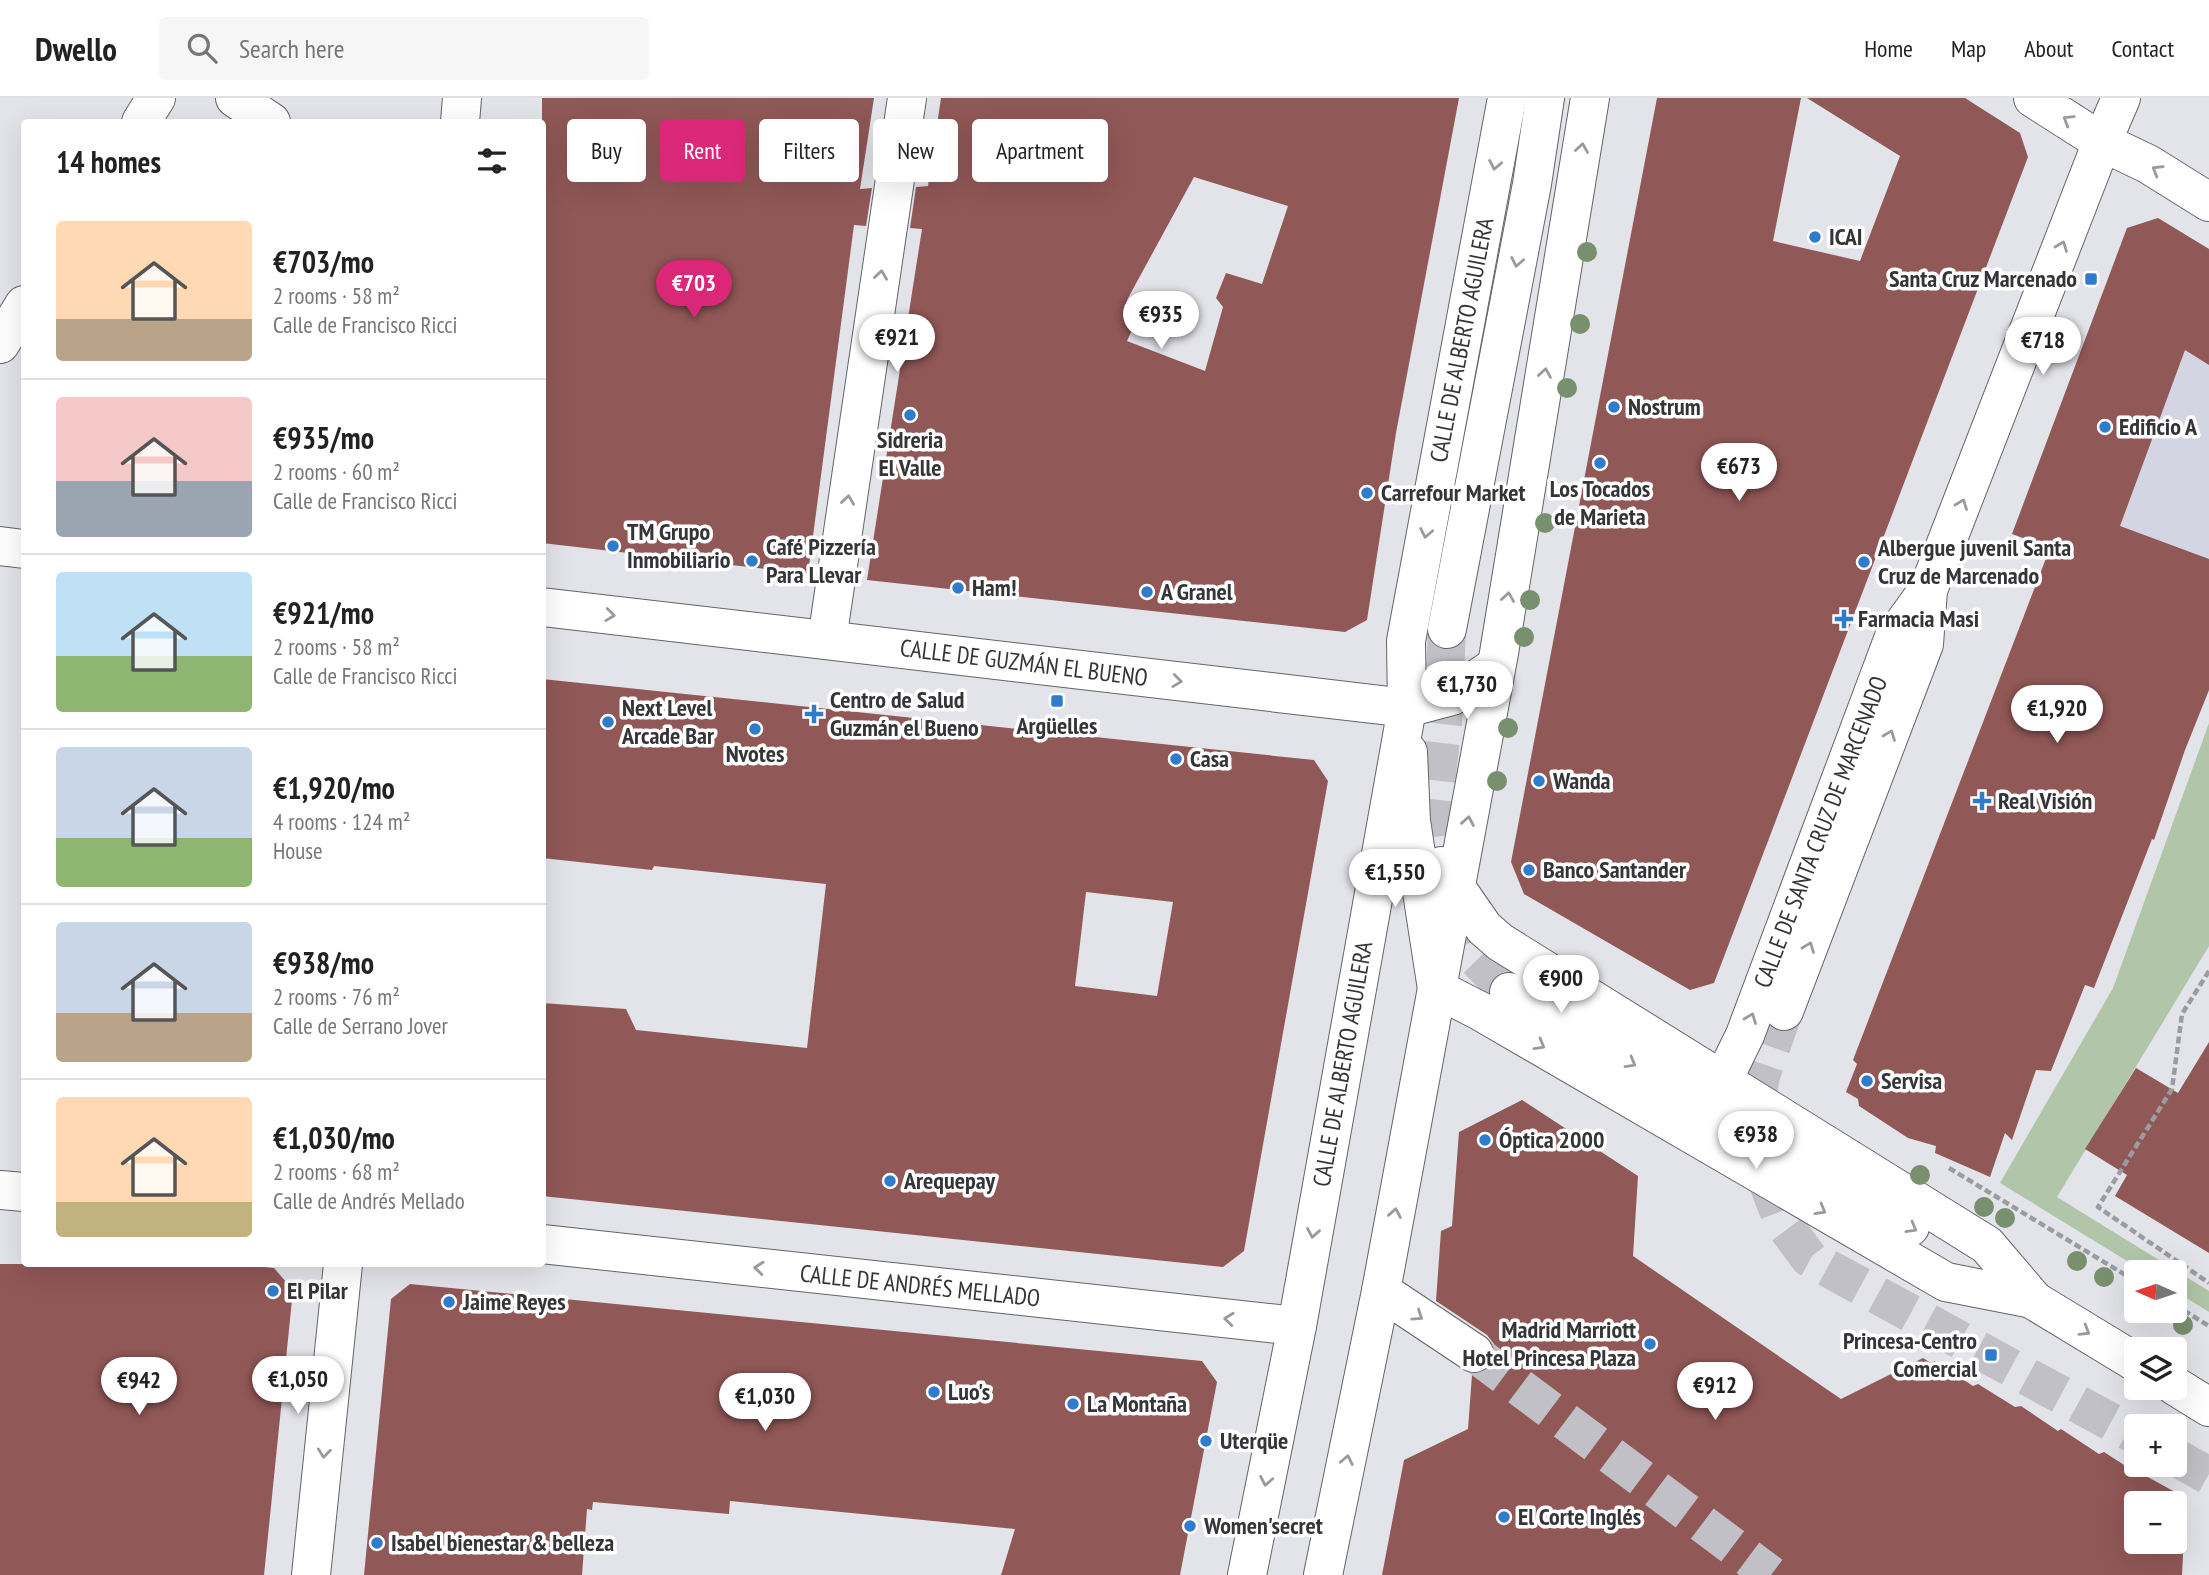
<!DOCTYPE html>
<meta charset="utf-8">
<style>
body{margin:0;font-family:"PT Sans Narrow",sans-serif;background:#f6f6f6;color:#222;height:100vh;display:flex;flex-direction:column;font-size:26px;white-space:nowrap}
*{box-sizing:border-box;margin:0}
p{font-size:23px;color:#767676}
.icon{flex:none;width:38px;height:38px;fill:none;stroke:currentColor;stroke-width:2;stroke-linecap:round;stroke-linejoin:round}
.map{position:relative;flex:1;overflow:hidden}
.sheet{position:absolute;left:21px;top:21px;width:525px;height:1148px;display:flex;flex-direction:column;background:#fff;border-radius:7px;box-shadow:0 7px 28px #0002}
.sheet>*{flex:none}
.banner{position:absolute;left:567px;top:21px;width:665px;height:63px;display:flex;gap:14px}
.needle{width:46px;rotate:273deg}
.buttons{position:absolute;left:2124px;top:1162px;display:grid;gap:14px}
.buttons a{display:grid;place-items:center;width:63px;height:63px;border-radius:7px;background:#fff;box-shadow:0 7px 28px #0002;font-size:35px}
.price{position:absolute;translate:-50% -60px;padding:0 16px;border-radius:24px;background:#fff;color:#222;font-size:23px;line-height:46px;filter:drop-shadow(0 2px 4px #0008)}
.price::after{content:'';position:absolute;left:50%;top:42px;width:21px;height:16px;margin-left:-10px;background:inherit;clip-path:polygon(0 0,100% 0,50% 100%)}
.price.active{background:#db2777;color:#fff}
ul{padding:0;list-style:none}
li{display:flex;align-items:center;gap:21px;height:175px;padding:0 35px}
li+li{border-top:2px solid #e0e0e0}
li span{display:grid;place-items:center;flex:none;width:196px;height:140px;border-radius:7px;color:#555}
li>.icon{margin-inline-start:auto}
span .icon{width:84px;height:84px;fill:#fffc;stroke-width:1}
li b{font-size:30px}
h2{display:flex;justify-content:space-between;align-items:center;height:84px;padding:0 35px;font-size:30px}
.chip{padding:0 24px;border-radius:7px;background:#fff;box-shadow:0 7px 28px #0002;font-size:24px;line-height:63px}
.chip.active{background:#db2777;color:#fff}
header{display:flex;align-items:center;gap:42px;box-sizing:border-box;height:98px;padding:0 35px;background:#fff;border-bottom:2px solid #e0e0e0}
header strong{font-size:33px}
nav{display:flex;gap:38px;margin-inline-start:auto;font-size:24px}
.search{width:490px;height:63px;background:#f6f6f6;display:flex;align-items:center;gap:18px;box-sizing:border-box;padding:0 24px;border-radius:7px;color:#767676;font-size:26px}
.map>svg:first-child{display:block}
.built{fill:#d4d5e2}
.green{fill:#b1c6a8}
.building{fill:#905857;fill-rule:evenodd}
.lines{fill:none;stroke-linecap:round;stroke-linejoin:round}
.minor-tunnel{stroke:#c0c0c6;stroke-width:38;stroke-dasharray:38 19;stroke-linecap:butt}
.minor-casing{stroke:#636369;stroke-width:40}
.major-casing{stroke:#636369;stroke-width:40}
.path{stroke:#9b9ba0;stroke-width:4.5;stroke-dasharray:7 3.5;stroke-linecap:butt}
.minor{stroke:#fff;stroke-width:38}
.major{stroke:#fff;stroke-width:38}
.tree{fill:#79906e}
.oneway{stroke:#9a9a9c}
.poi-dot{fill:#2f7ccc;stroke:#fff;stroke-width:2.5}
.labels{text-anchor:middle;stroke-width:7;stroke-linejoin:round;paint-order:stroke}
.poi-label{font-size:24px;font-weight:bold;fill:#353538;stroke:#fff;text-anchor:start}
.street-label{font-size:24px;fill:#353538;stroke:#fff}
</style>
<header>
<strong>Dwello</strong>
<div class="search"><svg class="icon" aria-label="search" viewBox="0 0 24 24"><circle cx="10" cy="10" r="6"/><path d="M15 15l6 6"/></svg>Search here</div>
<nav><a>Home</a><a>Map</a><a>About</a><a>Contact</a></nav>
</header>
<div class="map">
<svg width="2209" height="1477" viewBox="0 0 2209 1477">
<rect width="100%" height="100%" fill="#e3e3ea"/>
<path class="built" d="M2158,120L2209,151V510L2012,436L2127,130Z"/>
<path class="green" d="M2209,625V848L2057,1099L2209,1193V1214L2175,1193V1174H2145L2000,1085L2113,890Z"/>
<g class="building">
<path d="M542,0H874L860,91L872,90L866,128L854,127L808,476L542,445Z"/>
<path d="M941,0H1459L1396,335L1367,522L1345,534L867,482L922,131L910,130L916,89L928,88ZM1194,79L1288,108L1262,186L1226,175L1216,200L1223,209L1205,273L1127,243L1143,208L1127,202Z"/>
<path d="M1657,0H1801L1773,143L1860,163L1900,58L1807,0H1965L2020,35L2028,59L1714,885L1690,892L1524,796L1511,764Z"/>
<path d="M2158,120L2209,151V267L2185,252L2120,428L2209,461V592L2185,652L2154,742L2152,741L2094,890L2085,887L2051,973L2036,972L2012,1042L2005,1035L1990,1079L1935,1055L1936,1048L1908,1040L1859,1008L1858,1001L1846,994L1857,966L1853,962L2050,450L2012,436L2127,130Z"/>
<path d="M542,581L1314,662L1328,683L1244,1153L1223,1169L542,1098V905L626,911L636,932L807,950L826,786L654,768L652,772L542,760ZM1086,794L1173,804L1157,898L1075,888Z"/>
<path d="M2209,944V1155L2115,1098L2127,1077L2085,1051L2136,970L2178,995Z"/>
<path d="M1522,1002L1638,1078L1633,1158L1841,1301L1923,1260L1931,1265L1935,1263L1973,1288L1978,1286L2015,1309L2021,1308L2058,1333L2061,1331L2099,1356L2104,1354L2141,1378H2146L2186,1400L2182,1477H1382L1404,1362L1468,1331L1472,1277L1484,1274L1493,1267L1496,1257L1494,1246L1487,1237L1436,1203L1441,1133L1452,1128L1459,1034ZM2137,1405H2175V1444H2137Z"/>
<path d="M0,1166H232L274,1170L293,1192L264,1477H0Z"/>
<path d="M410,1186L1202,1263L1217,1284L1180,1477H1001L1015,1431L730,1403L729,1416L593,1404L592,1412L587,1411L582,1477H364L391,1201Z"/>
</g>
<g class="lines">
<g class="minor-tunnel">
<path d="M1447,531L1443,625L1431,727L1437,783L1470,854L1509,894"/>
<path d="M1784,913L1761,978L1757,1000L1760,1065L1783,1125L1809,1160L2137,1338"/>
<path d="M1474,1255L1771,1477"/>
<path d="M2175,1359L2209,1378"/>
</g>
<g class="minor-casing">
<g id="minor">
<path d="M235,0L271,24"/>
<path d="M2033,0L2102,44L2148,66L2209,104"/>
<path d="M141,24L156,0"/>
<path d="M460,24L462,0"/>
<path d="M0,246L24,207"/>
<path d="M0,448L24,451"/>
<path d="M542,509L1407,610L1452,598L1496,568"/>
<path d="M1447,531L1532,86L1545,0"/>
<path d="M827,542L907,0"/>
<path d="M1408,654L1411,723L1437,891L1480,913L1946,1184L2033,1201"/>
<path d="M1441,768L1484,830L1500,844L1987,1147L2033,1201"/>
<path d="M1509,894L1910,1129"/>
<path d="M1784,913L1924,546L1928,492"/>
<path d="M1723,982L1745,937L1894,539L1928,492L2102,44L2121,0"/>
<path d="M0,1092L24,1094"/>
<path d="M542,1146L1297,1228"/>
<path d="M2010,1188L2137,1265"/>
<path d="M1381,1193L1474,1255"/>
<path d="M2175,1288L2209,1309"/>
<path d="M311,1477L343,1166"/>
</g>
</g>
<g class="major-casing">
<g id="major">
<path d="M1247,1477L1297,1228L1407,610L1406,543L1507,0"/>
<path d="M1323,1477L1381,1193L1499,555L1590,0"/>
</g>
</g>
<g class="path">
<path d="M2209,873L2182,916L2172,991L2098,1109L2209,1185"/>
<path d="M1949,1070L2137,1184"/>
<path d="M2175,1207L2209,1228"/>
</g>
<use href="#minor" class="minor"/>
<use href="#major" class="major"/>
</g>
<g class="tree">
<circle cx="1587" cy="154" r="10"/>
<circle cx="1580" cy="226" r="10"/>
<circle cx="1567" cy="290" r="10"/>
<circle cx="1545" cy="425" r="10"/>
<circle cx="1530" cy="502" r="10"/>
<circle cx="1524" cy="539" r="10"/>
<circle cx="1508" cy="630" r="10"/>
<circle cx="1497" cy="683" r="10"/>
<circle cx="1920" cy="1077" r="10"/>
<circle cx="1984" cy="1109" r="10"/>
<circle cx="2005" cy="1120" r="10"/>
<circle cx="2077" cy="1163" r="10"/>
<circle cx="2104" cy="1179" r="10"/>
<circle cx="2183" cy="1227" r="10"/>
</g>
<defs><path id="oneway-chevron" d="M-2-3.5L2.5 0L-2 3.5" fill="none" stroke-width="1.6" stroke-linecap="round" stroke-linejoin="round" transform="scale(1.75)"/></defs>
<g class="oneway">
<use href="#oneway-chevron" transform="translate(2068 22) rotate(-148)"/>
<use href="#oneway-chevron" transform="translate(1582 50) rotate(-81)"/>
<use href="#oneway-chevron" transform="translate(1495 67) rotate(101)"/>
<use href="#oneway-chevron" transform="translate(2157 72) rotate(-149)"/>
<use href="#oneway-chevron" transform="translate(2062 148) rotate(-69)"/>
<use href="#oneway-chevron" transform="translate(1517 164) rotate(101)"/>
<use href="#oneway-chevron" transform="translate(881 177) rotate(-82)"/>
<use href="#oneway-chevron" transform="translate(1545 275) rotate(-81)"/>
<use href="#oneway-chevron" transform="translate(848 402) rotate(-82)"/>
<use href="#oneway-chevron" transform="translate(1962 406) rotate(-69)"/>
<use href="#oneway-chevron" transform="translate(1426 435) rotate(101)"/>
<use href="#oneway-chevron" transform="translate(1508 499) rotate(-81)"/>
<use href="#oneway-chevron" transform="translate(610 517) rotate(7)"/>
<use href="#oneway-chevron" transform="translate(1177 583) rotate(7)"/>
<use href="#oneway-chevron" transform="translate(1890 637) rotate(-69)"/>
<use href="#oneway-chevron" transform="translate(1468 723) rotate(-80)"/>
<use href="#oneway-chevron" transform="translate(1809 849) rotate(-69)"/>
<use href="#oneway-chevron" transform="translate(1751 920) rotate(-69)"/>
<use href="#oneway-chevron" transform="translate(1540 947) rotate(30)"/>
<use href="#oneway-chevron" transform="translate(1631 965) rotate(30)"/>
<use href="#oneway-chevron" transform="translate(1821 1112) rotate(30)"/>
<use href="#oneway-chevron" transform="translate(1395 1115) rotate(-80)"/>
<use href="#oneway-chevron" transform="translate(1912 1130) rotate(30)"/>
<use href="#oneway-chevron" transform="translate(1313 1135) rotate(100)"/>
<use href="#oneway-chevron" transform="translate(759 1170) rotate(-174)"/>
<use href="#oneway-chevron" transform="translate(1418 1218) rotate(34)"/>
<use href="#oneway-chevron" transform="translate(1229 1221) rotate(-174)"/>
<use href="#oneway-chevron" transform="translate(2085 1233) rotate(31)"/>
<use href="#oneway-chevron" transform="translate(324 1355) rotate(96)"/>
<use href="#oneway-chevron" transform="translate(1347 1362) rotate(-79)"/>
<use href="#oneway-chevron" transform="translate(1266 1383) rotate(101)"/>
</g>
<g class="poi-dot">
<circle cx="1815" cy="139" r="7"/>
<rect x="2084" y="174" width="14" height="14" rx="3.5"/>
<circle cx="1614" cy="309" r="7"/>
<circle cx="910" cy="317" r="7"/>
<circle cx="2105" cy="329" r="7"/>
<circle cx="1600" cy="365" r="7"/>
<circle cx="1367" cy="395" r="7"/>
<circle cx="613" cy="448" r="7"/>
<circle cx="752" cy="463" r="7"/>
<circle cx="1864" cy="464" r="7"/>
<circle cx="958" cy="490" r="7"/>
<circle cx="1147" cy="494" r="7"/>
<path d="M1840.5 510.5h7v7h7v7h-7v7h-7v-7h-7v-7h7z"/>
<rect x="1050" y="596" width="14" height="14" rx="3.5"/>
<path d="M810.5 605.5h7v7h7v7h-7v7h-7v-7h-7v-7h7z"/>
<circle cx="608" cy="624" r="7"/>
<circle cx="755" cy="631" r="7"/>
<circle cx="1176" cy="661" r="7"/>
<circle cx="1539" cy="683" r="7"/>
<path d="M1978.5 692.5h7v7h7v7h-7v7h-7v-7h-7v-7h7z"/>
<circle cx="1529" cy="772" r="7"/>
<circle cx="1867" cy="983" r="7"/>
<circle cx="1485" cy="1042" r="7"/>
<circle cx="890" cy="1083" r="7"/>
<circle cx="273" cy="1193" r="7"/>
<circle cx="449" cy="1204" r="7"/>
<circle cx="1650" cy="1246" r="7"/>
<rect x="1984" y="1250" width="14" height="14" rx="3.5"/>
<circle cx="934" cy="1294" r="7"/>
<circle cx="1073" cy="1306" r="7"/>
<circle cx="1206" cy="1343" r="7"/>
<circle cx="1504" cy="1419" r="7"/>
<circle cx="1190" cy="1428" r="7"/>
<circle cx="377" cy="1445" r="7"/>
</g>
<g class="labels">
<g class="poi-label">
<text x="1829" y="147">ICAI</text>
<text x="2077" y="189" text-anchor="end">Santa Cruz Marcenado</text>
<text x="1628" y="317">Nostrum</text>
<text x="2119" y="337">Edificio A</text>
<text x="910" y="350" text-anchor="middle">Sidreria<tspan x="910" dy="28">El Valle</tspan></text>
<text x="1600" y="399" text-anchor="middle">Los Tocados<tspan x="1600" dy="28">de Marieta</tspan></text>
<text x="1381" y="403">Carrefour Market</text>
<text x="627" y="442">TM Grupo<tspan x="627" dy="28">Inmobiliario</tspan></text>
<text x="766" y="457">Café Pizzería<tspan x="766" dy="28">Para Llevar</tspan></text>
<text x="1878" y="458">Albergue juvenil Santa<tspan x="1878" dy="28">Cruz de Marcenado</tspan></text>
<text x="972" y="498">Ham!</text>
<text x="1161" y="502">A Granel</text>
<text x="1858" y="529">Farmacia Masi</text>
<text x="830" y="610">Centro de Salud<tspan x="830" dy="28">Guzmán el Bueno</tspan></text>
<text x="622" y="618">Next Level<tspan x="622" dy="28">Arcade Bar</tspan></text>
<text x="1057" y="636" text-anchor="middle">Argüelles</text>
<text x="755" y="664" text-anchor="middle">Nvotes</text>
<text x="1190" y="669">Casa</text>
<text x="1553" y="691">Wanda</text>
<text x="1998" y="711">Real Visión</text>
<text x="1543" y="780">Banco Santander</text>
<text x="1881" y="991">Servisa</text>
<text x="1499" y="1050">Óptica 2000</text>
<text x="904" y="1091">Arequepay</text>
<text x="287" y="1201">El Pilar</text>
<text x="463" y="1212">Jaime Reyes</text>
<text x="1636" y="1240" text-anchor="end">Madrid Marriott<tspan x="1636" dy="28">Hotel Princesa Plaza</tspan></text>
<text x="1977" y="1251" text-anchor="end">Princesa-Centro<tspan x="1977" dy="28">Comercial</tspan></text>
<text x="948" y="1302">Luo's</text>
<text x="1087" y="1314">La Montaña</text>
<text x="1220" y="1351">Uterqüe</text>
<text x="1518" y="1427">El Corte Inglés</text>
<text x="1204" y="1436">Women'secret</text>
<text x="391" y="1453">Isabel bienestar &amp; belleza</text>
</g>
<g class="street-label">
<text transform="translate(1462 242) rotate(-79)" y="8">CALLE DE ALBERTO AGUILERA</text>
<text transform="translate(1024 565) rotate(7)" y="8">CALLE DE GUZMÁN EL BUENO</text>
<text transform="translate(1821 734) rotate(-69)" y="8">CALLE DE SANTA CRUZ DE MARCENADO</text>
<text transform="translate(1343 966) rotate(-80)" y="8">CALLE DE ALBERTO AGUILERA</text>
<text transform="translate(920 1188) rotate(6)" y="8">CALLE DE ANDRÉS MELLADO</text>
</g>
</g>
</svg>
<div class="buttons">
<a><svg class="needle" viewBox="-14 -14 28 28"><path d="M0-13l5 13h-10z" fill="#e53935"/><path d="M0 13l5-13h-10z" fill="#767676"/></svg></a>
<a><svg class="icon" aria-label="layers" viewBox="0 0 24 24"><path d="M12 4l9 5-9 5-9-5zM3 14l9 5 9-5"/></svg></a>
<a>+</a>
<a>−</a>
</div>
<b class="price active" style="left:694px;top:222px">€703</b>
<b class="price" style="left:1161px;top:253px">€935</b>
<b class="price" style="left:897px;top:276px">€921</b>
<b class="price" style="left:2043px;top:279px">€718</b>
<b class="price" style="left:1739px;top:405px">€673</b>
<b class="price" style="left:1467px;top:623px">€1,730</b>
<b class="price" style="left:2057px;top:647px">€1,920</b>
<b class="price" style="left:1395px;top:811px">€1,550</b>
<b class="price" style="left:1561px;top:917px">€900</b>
<b class="price" style="left:1756px;top:1073px">€938</b>
<b class="price" style="left:298px;top:1318px">€1,050</b>
<b class="price" style="left:139px;top:1319px">€942</b>
<b class="price" style="left:1715px;top:1324px">€912</b>
<b class="price" style="left:765px;top:1335px">€1,030</b>
<div class="banner">
<a class="chip">Buy</a>
<a class="chip active">Rent</a>
<a class="chip">Filters</a>
<a class="chip">New</a>
<a class="chip">Apartment</a>
</div>
<section class="sheet">
<h2>14 homes<svg class="icon" aria-label="filters" viewBox="0 0 24 24"><path d="M4 7h16M4 17h16"/><circle cx="9" cy="7" r="2"/><circle cx="15" cy="17" r="2"/></svg></h2>
<ul>
<li><span style="background:linear-gradient(#ffd9b3 70%,#b9a48a 0)"><svg class="icon" aria-label="home" viewBox="0 0 24 24"><path d="M3 11l9-7 9 7M6 9v11h12V9"/></svg></span><div><b>€703/mo</b><p>2 rooms · 58 m²</p><p>Calle de Francisco Ricci</p></div></li>
<li><span style="background:linear-gradient(#f6c9c9 60%,#9aa5b1 0)"><svg class="icon" aria-label="home" viewBox="0 0 24 24"><path d="M3 11l9-7 9 7M6 9v11h12V9"/></svg></span><div><b>€935/mo</b><p>2 rooms · 60 m²</p><p>Calle de Francisco Ricci</p></div></li>
<li><span style="background:linear-gradient(#bfe0f5 60%,#8fb573 0)"><svg class="icon" aria-label="home" viewBox="0 0 24 24"><path d="M3 11l9-7 9 7M6 9v11h12V9"/></svg></span><div><b>€921/mo</b><p>2 rooms · 58 m²</p><p>Calle de Francisco Ricci</p></div></li>
<li><span style="background:linear-gradient(#c9d6e8 65%,#8fb573 0)"><svg class="icon" aria-label="home" viewBox="0 0 24 24"><path d="M3 11l9-7 9 7M6 9v11h12V9"/></svg></span><div><b>€1,920/mo</b><p>4 rooms · 124 m²</p><p>House</p></div></li>
<li><span style="background:linear-gradient(#c9d6e8 65%,#b9a48a 0)"><svg class="icon" aria-label="home" viewBox="0 0 24 24"><path d="M3 11l9-7 9 7M6 9v11h12V9"/></svg></span><div><b>€938/mo</b><p>2 rooms · 76 m²</p><p>Calle de Serrano Jover</p></div></li>
<li><span style="background:linear-gradient(#ffd9b3 75%,#c2b280 0)"><svg class="icon" aria-label="home" viewBox="0 0 24 24"><path d="M3 11l9-7 9 7M6 9v11h12V9"/></svg></span><div><b>€1,030/mo</b><p>2 rooms · 68 m²</p><p>Calle de Andrés Mellado</p></div></li>
</ul>
</section>
</div>
